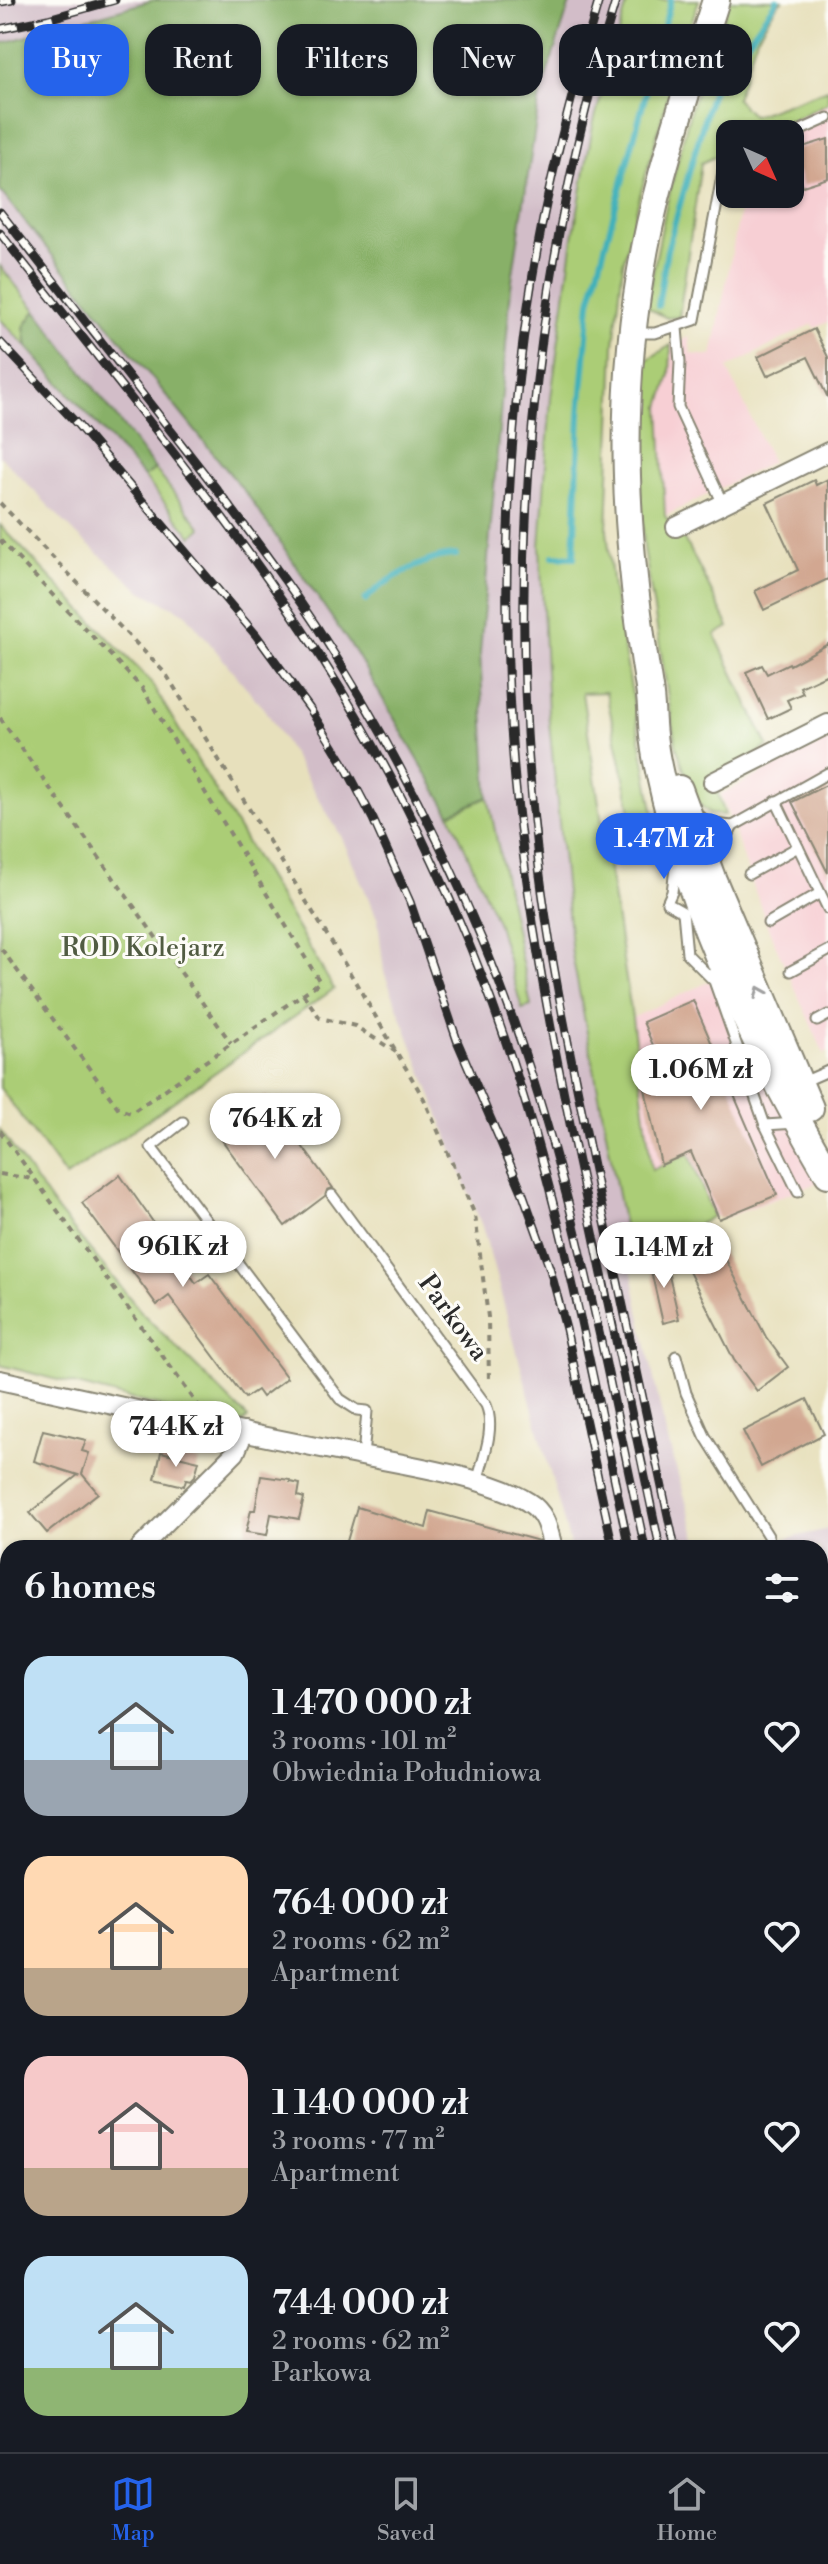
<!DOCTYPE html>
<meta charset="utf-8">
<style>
body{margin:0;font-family:"Libre Bodoni",serif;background:#242831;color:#f1f3f6;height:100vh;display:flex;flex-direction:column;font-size:30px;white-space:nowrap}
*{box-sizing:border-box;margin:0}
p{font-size:26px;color:#9ea1a6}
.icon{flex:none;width:44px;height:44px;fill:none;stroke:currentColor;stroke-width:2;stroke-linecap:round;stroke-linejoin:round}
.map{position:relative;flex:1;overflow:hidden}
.drawer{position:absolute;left:0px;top:1540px;width:828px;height:912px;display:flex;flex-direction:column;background:#171b24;border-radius:24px 24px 0 0;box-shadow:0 2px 6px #0004}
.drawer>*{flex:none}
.guide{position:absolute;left:24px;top:24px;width:780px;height:72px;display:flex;gap:16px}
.needle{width:52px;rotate:135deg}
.fabs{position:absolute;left:716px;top:120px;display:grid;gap:16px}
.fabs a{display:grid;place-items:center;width:88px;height:88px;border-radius:16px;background:#171b24;box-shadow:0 2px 6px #0004;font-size:40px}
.price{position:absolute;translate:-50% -68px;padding:0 18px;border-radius:28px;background:#fff;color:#222;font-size:26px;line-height:52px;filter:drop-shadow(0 2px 4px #0008)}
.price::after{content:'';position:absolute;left:50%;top:48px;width:24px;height:18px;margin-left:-12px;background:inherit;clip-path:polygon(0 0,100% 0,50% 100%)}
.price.selected{background:#2563eb;color:#fff}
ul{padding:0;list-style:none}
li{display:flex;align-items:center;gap:24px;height:200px;padding:0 24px}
li span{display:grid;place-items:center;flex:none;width:224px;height:160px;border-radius:24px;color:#555}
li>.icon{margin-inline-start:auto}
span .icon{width:96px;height:96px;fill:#fffc;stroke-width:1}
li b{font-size:34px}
h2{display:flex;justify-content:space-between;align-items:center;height:96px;padding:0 24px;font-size:34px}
.chip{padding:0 28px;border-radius:24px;background:#171b24;box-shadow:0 2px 6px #0004;font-size:28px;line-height:72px}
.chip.selected{background:#2563eb;color:#fff}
.tabs{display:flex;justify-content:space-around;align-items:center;height:112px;border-top:2px solid #363941;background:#171b24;font-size:22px;color:#9ea1a6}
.tabs a{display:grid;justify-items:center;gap:4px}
.tabs .selected{color:#2563eb}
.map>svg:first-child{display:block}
.built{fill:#f7cfd4}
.industrial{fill:#d2bdc8}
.green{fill:#abcd76;stroke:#6b7c50;stroke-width:2}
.forest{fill:#88b067;stroke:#5a6e49;stroke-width:2}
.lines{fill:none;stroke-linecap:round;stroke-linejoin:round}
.stream{stroke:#40b0ba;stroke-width:6}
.building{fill:#d2a791}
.lane-casing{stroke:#898674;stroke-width:13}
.street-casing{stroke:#898674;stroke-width:22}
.secondary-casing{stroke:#898674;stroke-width:30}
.path{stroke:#898674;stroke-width:4;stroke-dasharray:6 6;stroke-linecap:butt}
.lane{stroke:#fff;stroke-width:9}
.street{stroke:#fff;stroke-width:18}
.secondary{stroke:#fff;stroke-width:26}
.rail-casing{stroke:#2b2b2b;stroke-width:9}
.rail{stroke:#fdfcf7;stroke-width:6;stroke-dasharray:18;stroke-linecap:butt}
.oneway{stroke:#a0a0a0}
.labels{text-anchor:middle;stroke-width:6;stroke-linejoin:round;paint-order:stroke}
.park-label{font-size:26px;fill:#515c42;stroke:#fdfcf7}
.street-label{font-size:26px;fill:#2b2b2b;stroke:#fdfcf7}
</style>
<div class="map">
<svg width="828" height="2452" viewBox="0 0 828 2452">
<rect width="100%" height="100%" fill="#fdfcf7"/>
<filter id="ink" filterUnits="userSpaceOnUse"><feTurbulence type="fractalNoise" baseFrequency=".0125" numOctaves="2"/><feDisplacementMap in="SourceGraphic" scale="16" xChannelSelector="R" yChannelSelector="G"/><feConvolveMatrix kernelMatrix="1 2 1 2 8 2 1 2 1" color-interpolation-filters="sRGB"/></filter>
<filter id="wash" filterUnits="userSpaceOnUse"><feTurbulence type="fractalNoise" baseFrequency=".006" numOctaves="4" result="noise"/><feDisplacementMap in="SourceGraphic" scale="32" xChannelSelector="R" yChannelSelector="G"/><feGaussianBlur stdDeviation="1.8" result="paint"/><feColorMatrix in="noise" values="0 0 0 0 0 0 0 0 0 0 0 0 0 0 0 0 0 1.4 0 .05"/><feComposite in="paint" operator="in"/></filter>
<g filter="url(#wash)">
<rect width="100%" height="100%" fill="#e7e0bc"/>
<g class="built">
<path d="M828,103V322L815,328L813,324L727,368L772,462L665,516L660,407L670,375L671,345L689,337L691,354L712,356L743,194H790V134H765Z"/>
<path d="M828,740V1052L824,1054L768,928L721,794Z"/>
<path d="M721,976L825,1180L724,1218L713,1216L689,1153L652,1171L632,1018Z"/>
<path d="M8,2295V2379L0,2384V2300Z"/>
</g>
<g class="industrial">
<path d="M0,0H153L0,44Z"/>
<path d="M571,0H628L593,125L573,238L551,397L540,546L548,712L572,954L639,1310L666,1434L700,1548H571L483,1229L384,972L378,920L341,836L268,714L185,613L141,591L77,535L0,456V319L144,477L192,536L201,529L0,266V191L249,497L356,653L450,814L483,885L531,1006L488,797L480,653L511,287L523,192L540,95Z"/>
<path d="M828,1529V1625L820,1627V1548H783L782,1540Z"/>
<path d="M820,2031L828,2056V2452H356L358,2444H820Z"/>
</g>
<g class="green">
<path d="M628,0H699L676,68L639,199L623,264L614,345L607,530L613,589L655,821L635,830L606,692L582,693L632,1018L652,1170L689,1153L713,1216L631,1263L572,954L548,712L540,546L551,397L573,238L593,125Z"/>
<path d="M730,0H784L779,2L757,37L736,99L753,116L828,89V103L765,134H730V150L701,163L679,317L667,318L646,307L666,207L691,108Z"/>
<path d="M0,266L36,310L24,327L27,347L0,319Z"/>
<path d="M671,345L670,375L660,407L665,516L689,547L729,627L715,635L768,746L714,782L725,815L711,814L695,801L676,746L644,548L638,450L645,361Z"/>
<path d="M155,469L201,528L192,537L144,477Z"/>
<path d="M0,525L150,681L334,989L66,1177L0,1088Z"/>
<path d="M488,797L531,1006L522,1009L498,924L450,814Z"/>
<path d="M0,1130L53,1205L143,1314L248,1418L239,1427L0,1365Z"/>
<path d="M828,1700V1803L820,1746V1701Z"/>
<path d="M820,1797L828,1835V2056L820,2031Z"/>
</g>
<g class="forest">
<path d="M153,0H571L540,95L511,287L480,653L488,797L450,814L356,653L249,497L0,191V44Z"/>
<path d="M36,310L155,469L144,477L27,347L24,327Z"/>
</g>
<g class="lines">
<g class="stream">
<path d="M658,306L667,250L712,92L777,0"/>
<path d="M553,556L574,557L580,414L590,302L671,0"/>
<path d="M365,600C382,581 430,555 456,555"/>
</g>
</g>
<g id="blocks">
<g class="building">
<path d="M828,139V178L803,186L798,171L790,173V151Z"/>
<path d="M814,329L828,357V398L808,357L767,376L758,357Z"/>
<path d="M828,479V579L764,610L755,591L798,570L767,503L814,480L816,485Z"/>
<path d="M828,644V674L800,687L803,693L787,700L791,708L768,719L746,672L762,665L767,674L789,663L790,665Z"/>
<path d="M828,784V873L792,802Z"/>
<path d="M693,1000L777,1195L719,1219L691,1152L661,1165L639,1060L656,1052L643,1022Z"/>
<path d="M265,1096L333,1188L327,1190L325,1196L285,1226L216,1132Z"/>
<path d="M120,1175L196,1283L209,1274L287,1378L262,1397L257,1390L245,1398L169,1296L157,1305L82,1203Z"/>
<path d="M709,1227L766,1337L788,1367L757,1391L734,1360L678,1250V1243Z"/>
<path d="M665,1258L679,1319L663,1323L649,1262Z"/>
<path d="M807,1399L824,1434L761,1467L743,1431Z"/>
<path d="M43,1430L86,1440L82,1451L89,1453L82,1474L98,1493L47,1533L30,1513L78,1475L34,1461Z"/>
<path d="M161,1452L199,1461L195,1476L191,1480L186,1479L184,1486L155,1479Z"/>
<path d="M261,1476L290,1480V1482L300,1484L298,1496L304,1498L299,1519L271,1514L267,1535L246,1532L251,1510H255Z"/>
<path d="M357,1507L426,1528L430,1511L539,1541L541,1548H345Z"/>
</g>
</g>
</g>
<g filter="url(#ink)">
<use href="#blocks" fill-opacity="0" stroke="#898674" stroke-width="2"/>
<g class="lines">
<g class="lane-casing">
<g id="lane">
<path d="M790,135L828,118"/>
<path d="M677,328L680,362L678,407L723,504"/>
<path d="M636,333H655L695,320L723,171"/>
<path d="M776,801L828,909"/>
<path d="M696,815L713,824L733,826L828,773"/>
<path d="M713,865L733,826"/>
<path d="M675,868L672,892L667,903L683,912L687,954L714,981L765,1125L798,1192"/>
<path d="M749,874L798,847"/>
<path d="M768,923L820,893"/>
<path d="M791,971L828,951"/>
<path d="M817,1021L828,1015"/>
<path d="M803,1082L828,1071"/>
<path d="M183,1122L151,1147L340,1399L357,1410L367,1411L363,1457"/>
<path d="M765,1125L797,1123"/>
<path d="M332,1195L486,1405C496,1429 483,1458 477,1482"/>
<path d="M676,1356L686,1393L705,1436L768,1536L771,1548"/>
<path d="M452,2452V2444"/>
</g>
</g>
<g class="street-casing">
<g id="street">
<path d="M676,527L828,452"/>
<path d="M713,782L828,724"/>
<path d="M0,1380C115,1406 230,1430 346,1453C394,1463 488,1476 528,1502C546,1513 548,1529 553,1548"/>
<path d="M140,1548L235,1453L244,1432"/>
<path d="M0,1881L8,1873"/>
<path d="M0,2159L8,2154"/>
<path d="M314,2452L318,2444"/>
</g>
</g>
<g class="secondary-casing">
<g id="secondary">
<path d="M716,0C690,82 661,164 645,248C616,400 624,536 649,688C652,706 651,725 654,743C656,761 661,779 665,797C696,926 761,1059 828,1174"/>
<path d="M679,789L712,878L810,1108"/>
<path d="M820,1659L828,1657"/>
<path d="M820,1686L828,1685"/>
<path d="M0,1835L8,1833"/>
<path d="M0,2417L8,2412"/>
</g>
</g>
<g class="path">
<path d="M0,503L166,674L343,961L424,1099L475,1215L488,1317L489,1383"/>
<path d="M0,540L142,688L320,982L131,1113L119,1109L0,947"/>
<path d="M0,718L231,1043"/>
<path d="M303,994L320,1018L355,1026L396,1052"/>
<path d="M0,1131L198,1405"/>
<path d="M0,1174L33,1179"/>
<path d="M820,1794L828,1819"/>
<path d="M732,2452L733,2444"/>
<path d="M749,2452L750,2444"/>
</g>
<use href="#lane" class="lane"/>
<use href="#street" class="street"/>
<use href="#secondary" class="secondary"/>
<g class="rail-casing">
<g id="rail">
<path d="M599,0C578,71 559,142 544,214C507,399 498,593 515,780C528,917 554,1051 583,1185C608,1306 634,1427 660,1548"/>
<path d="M616,0C531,279 504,569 538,859C551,969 575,1077 597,1185C623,1306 649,1427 675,1548"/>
<path d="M0,2L12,0"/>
<path d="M0,29L48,19L115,0"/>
<path d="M0,212C56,283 112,355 168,427C219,492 271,558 317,627C382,727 437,832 483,942C564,1135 601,1344 645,1548"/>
<path d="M0,233C110,374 226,511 323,661C387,761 440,869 483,979C554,1162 588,1357 629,1548"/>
<path d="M0,342L78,425L256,635L310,709L344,764L373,819L410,902L458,1043L523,1194L550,1269L566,1329L613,1548"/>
<path d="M661,2452L663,2444"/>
<path d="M676,2452L677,2444"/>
<path d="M719,2452L721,2444"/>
<path d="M761,2452L762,2444"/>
<path d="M779,2452L780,2444"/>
<path d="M793,2452L794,2444"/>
</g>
</g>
<use href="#rail" class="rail"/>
</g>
<defs><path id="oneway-chevron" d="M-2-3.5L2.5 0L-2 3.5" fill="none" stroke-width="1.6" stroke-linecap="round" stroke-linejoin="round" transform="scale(2)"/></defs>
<use class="oneway" href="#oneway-chevron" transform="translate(760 992) rotate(-113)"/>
</g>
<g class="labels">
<g class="park-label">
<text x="143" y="956">ROD Kolejarz</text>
</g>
<g class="street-label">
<text transform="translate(454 1317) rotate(54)" y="9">Parkowa</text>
</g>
</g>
</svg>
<div class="fabs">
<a><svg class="needle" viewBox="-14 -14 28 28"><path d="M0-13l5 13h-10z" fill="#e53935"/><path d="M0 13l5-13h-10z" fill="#9ea1a6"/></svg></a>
</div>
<b class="price selected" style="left:664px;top:881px">1.47M zł</b>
<b class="price" style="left:701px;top:1112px">1.06M zł</b>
<b class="price" style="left:275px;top:1161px">764K zł</b>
<b class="price" style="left:183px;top:1289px">961K zł</b>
<b class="price" style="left:664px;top:1290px">1.14M zł</b>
<b class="price" style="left:176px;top:1469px">744K zł</b>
<div class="guide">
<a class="chip selected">Buy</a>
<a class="chip">Rent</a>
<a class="chip">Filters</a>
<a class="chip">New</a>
<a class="chip">Apartment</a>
</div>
<section class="drawer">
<h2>6 homes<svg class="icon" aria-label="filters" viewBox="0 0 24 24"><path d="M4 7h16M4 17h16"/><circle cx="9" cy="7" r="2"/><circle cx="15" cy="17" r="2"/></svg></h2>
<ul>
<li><span style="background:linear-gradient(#bfe0f5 65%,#9aa5b1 0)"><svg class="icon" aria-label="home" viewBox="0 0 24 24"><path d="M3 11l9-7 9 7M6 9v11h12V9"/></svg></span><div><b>1 470 000 zł</b><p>3 rooms · 101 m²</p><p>Obwiednia Południowa</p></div><svg class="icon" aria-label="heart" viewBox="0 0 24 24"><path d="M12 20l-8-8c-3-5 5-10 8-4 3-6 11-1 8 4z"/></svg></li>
<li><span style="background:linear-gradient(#ffd9b3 70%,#b9a48a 0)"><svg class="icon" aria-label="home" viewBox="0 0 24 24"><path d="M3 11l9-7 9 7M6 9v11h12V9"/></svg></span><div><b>764 000 zł</b><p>2 rooms · 62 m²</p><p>Apartment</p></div><svg class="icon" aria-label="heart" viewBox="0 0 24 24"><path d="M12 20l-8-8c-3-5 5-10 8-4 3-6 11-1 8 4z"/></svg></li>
<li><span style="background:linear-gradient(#f6c9c9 70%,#b9a48a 0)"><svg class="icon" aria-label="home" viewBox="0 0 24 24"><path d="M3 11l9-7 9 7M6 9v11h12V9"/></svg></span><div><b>1 140 000 zł</b><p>3 rooms · 77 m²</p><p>Apartment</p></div><svg class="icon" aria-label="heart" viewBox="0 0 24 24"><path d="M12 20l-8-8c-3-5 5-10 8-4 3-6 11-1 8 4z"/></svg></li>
<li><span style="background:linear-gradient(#bfe0f5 70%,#8fb573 0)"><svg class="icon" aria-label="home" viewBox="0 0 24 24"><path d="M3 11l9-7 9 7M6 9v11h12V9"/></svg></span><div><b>744 000 zł</b><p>2 rooms · 62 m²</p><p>Parkowa</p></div><svg class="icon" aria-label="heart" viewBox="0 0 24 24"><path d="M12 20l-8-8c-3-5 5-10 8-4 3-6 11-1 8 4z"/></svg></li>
</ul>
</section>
</div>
<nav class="tabs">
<a class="selected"><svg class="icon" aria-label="map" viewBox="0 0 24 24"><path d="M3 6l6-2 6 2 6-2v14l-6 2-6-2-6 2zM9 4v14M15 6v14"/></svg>Map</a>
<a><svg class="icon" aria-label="saved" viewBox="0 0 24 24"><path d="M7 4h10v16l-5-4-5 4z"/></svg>Saved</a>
<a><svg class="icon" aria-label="home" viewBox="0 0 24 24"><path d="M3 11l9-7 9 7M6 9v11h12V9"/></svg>Home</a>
</nav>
